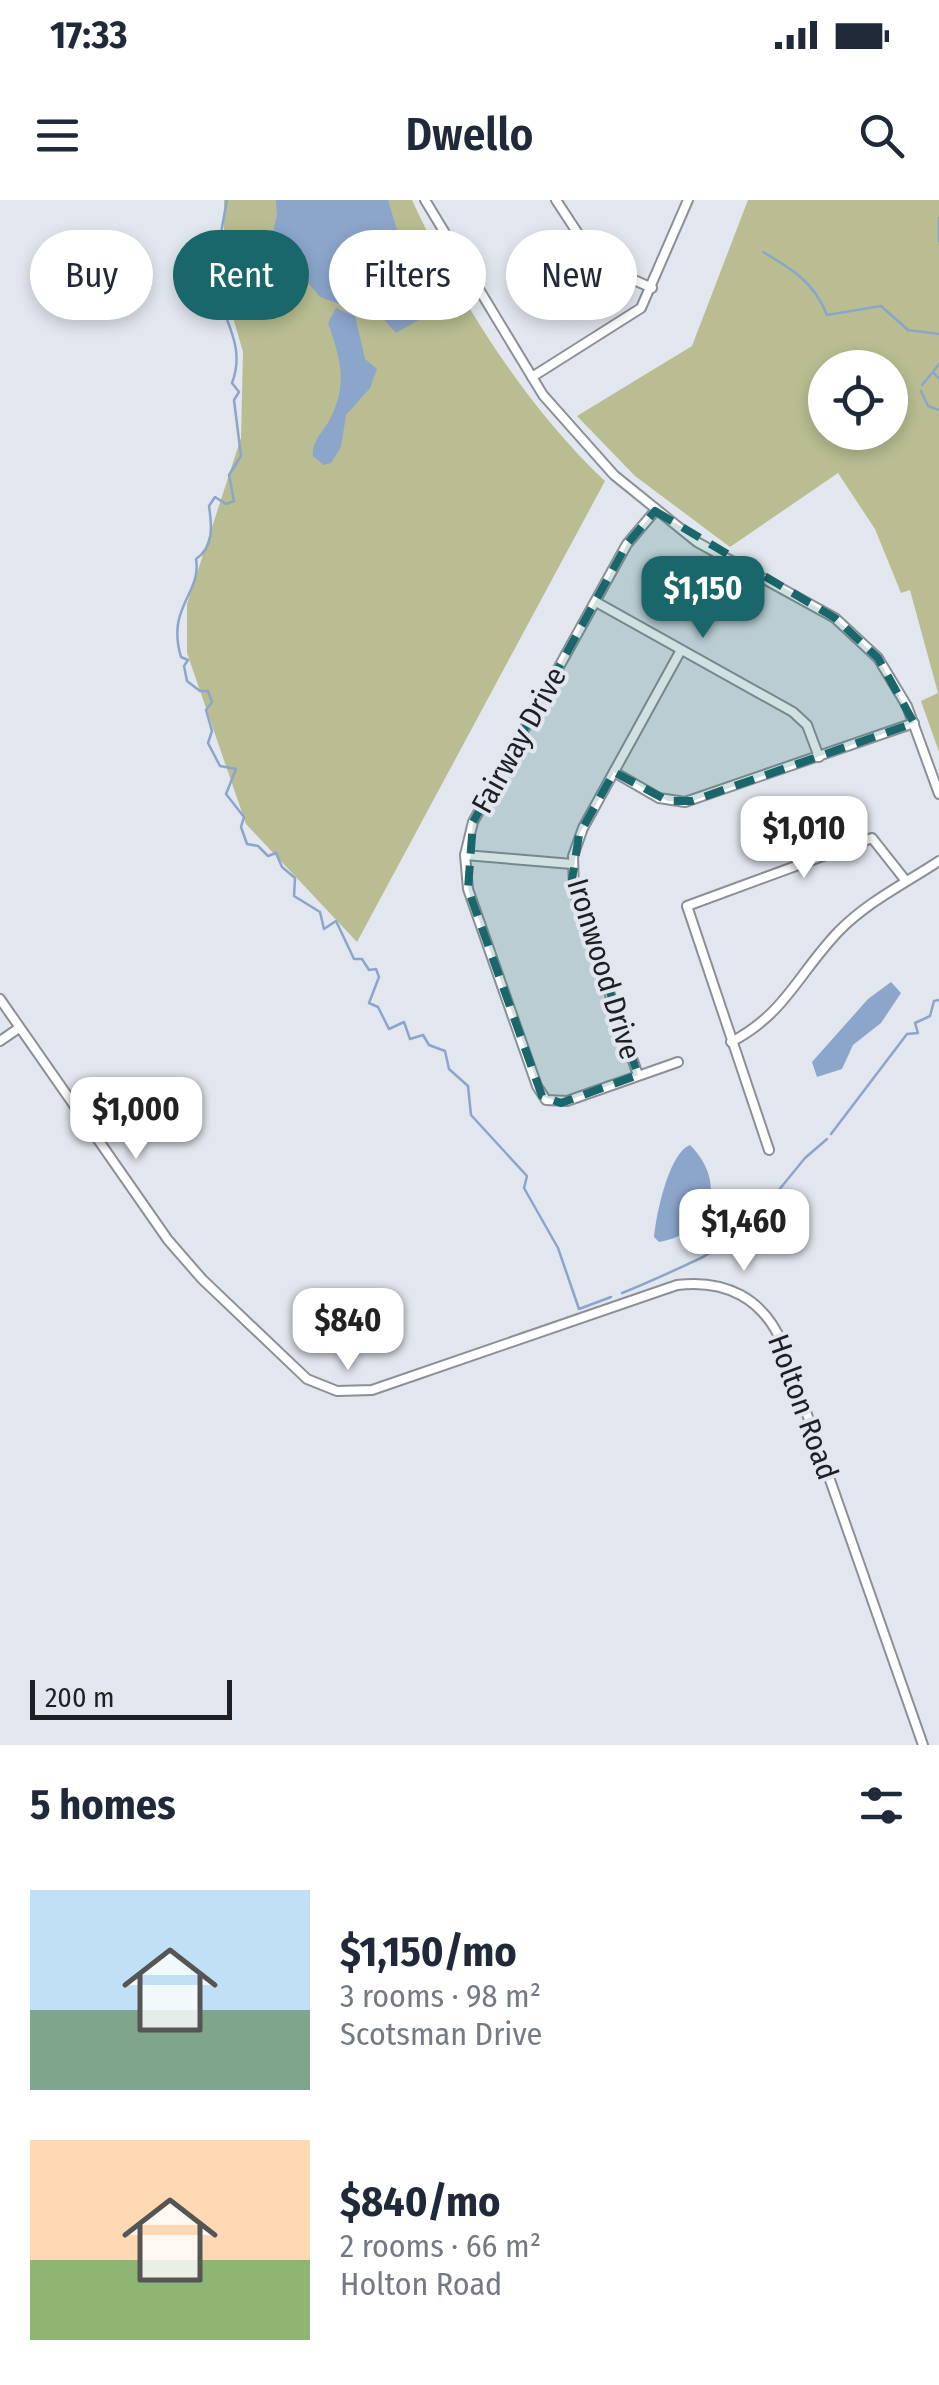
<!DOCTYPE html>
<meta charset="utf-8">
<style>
body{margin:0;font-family:"Fira Sans Condensed",sans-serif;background:#f2f2f3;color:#1f2937;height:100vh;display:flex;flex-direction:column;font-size:38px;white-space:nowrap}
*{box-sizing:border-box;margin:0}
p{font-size:32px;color:#747a83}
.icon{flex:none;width:55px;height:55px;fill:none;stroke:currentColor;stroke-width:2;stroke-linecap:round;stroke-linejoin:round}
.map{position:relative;height:1545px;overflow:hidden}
.panel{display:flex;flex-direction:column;background:#fff;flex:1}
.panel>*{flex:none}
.hud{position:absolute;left:30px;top:30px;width:880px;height:90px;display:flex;gap:20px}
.buttons{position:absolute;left:808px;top:150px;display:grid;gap:20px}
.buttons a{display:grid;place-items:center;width:100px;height:100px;border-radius:50%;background:#fff;box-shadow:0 5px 15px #0003;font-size:50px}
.scale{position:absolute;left:30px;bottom:25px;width:202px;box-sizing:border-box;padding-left:10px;border:5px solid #1d1f22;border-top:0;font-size:28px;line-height:35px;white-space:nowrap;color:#1d1f22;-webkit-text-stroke:8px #e2e6ee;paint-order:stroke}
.price{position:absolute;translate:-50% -85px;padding:0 22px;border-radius:20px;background:#fff;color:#222;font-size:32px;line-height:65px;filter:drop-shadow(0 2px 5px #0008)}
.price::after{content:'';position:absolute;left:50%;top:60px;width:30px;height:22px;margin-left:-15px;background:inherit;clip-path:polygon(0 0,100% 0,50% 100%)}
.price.current{background:#19676a;color:#fff}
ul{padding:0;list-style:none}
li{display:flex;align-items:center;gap:30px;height:250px;padding:0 30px}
li span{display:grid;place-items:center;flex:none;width:280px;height:200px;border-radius:0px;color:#555}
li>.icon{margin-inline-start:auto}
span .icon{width:120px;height:120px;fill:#fffc;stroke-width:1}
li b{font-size:42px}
h2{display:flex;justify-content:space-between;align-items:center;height:120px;padding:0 30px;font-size:42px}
.pill{padding:0 35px;border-radius:45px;background:#fff;box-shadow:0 5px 15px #0003;font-size:35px;line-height:90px}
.pill.current{background:#19676a;color:#fff}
.status{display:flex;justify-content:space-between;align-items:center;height:70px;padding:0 50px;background:#fff;direction:ltr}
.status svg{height:28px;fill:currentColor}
header{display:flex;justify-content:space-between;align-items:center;height:130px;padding:0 30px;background:#fff;font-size:45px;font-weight:600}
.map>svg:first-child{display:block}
.green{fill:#b9bd91;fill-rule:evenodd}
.water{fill:#8ba5cb}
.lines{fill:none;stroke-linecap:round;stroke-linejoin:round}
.stream{stroke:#8ba5cb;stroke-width:2.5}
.minor-casing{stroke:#8b9097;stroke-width:12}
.minor{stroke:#fff;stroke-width:8}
.marked{fill:#19676a;fill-opacity:0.2;stroke:#19676a;stroke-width:8;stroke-dasharray:20 12;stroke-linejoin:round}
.labels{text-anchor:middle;stroke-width:8;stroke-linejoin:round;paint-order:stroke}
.street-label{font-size:30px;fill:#1d1f22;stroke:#e2e6ee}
</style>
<div class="status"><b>17:33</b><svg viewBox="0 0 49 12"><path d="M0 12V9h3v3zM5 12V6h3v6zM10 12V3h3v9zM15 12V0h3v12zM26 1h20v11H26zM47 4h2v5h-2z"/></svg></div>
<header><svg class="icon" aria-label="menu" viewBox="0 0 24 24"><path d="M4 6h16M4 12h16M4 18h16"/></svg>Dwello<svg class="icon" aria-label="search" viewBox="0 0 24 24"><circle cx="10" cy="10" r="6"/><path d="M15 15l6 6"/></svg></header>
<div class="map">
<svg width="939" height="1545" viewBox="0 0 939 1545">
<rect width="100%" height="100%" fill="#e2e6ee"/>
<g class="green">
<path d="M224,0H412C457,98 527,208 605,281L357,742L246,624L187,453V404L241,238L243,152L224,86Z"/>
<path d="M748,0H939V552L921,501L938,493L910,390L901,393L875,329L838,273L730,347L635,276L577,216L692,146ZM825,168H890V232H825Z"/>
</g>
<g class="water">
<path d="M276,0H388L398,34L443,87L439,108L396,133L366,100L342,105L320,97L271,38L277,16Z"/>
<path d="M336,108L355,116L365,159L377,169L370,188L346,215L341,247L331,263L324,265L313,256C312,241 322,233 329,221C349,184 340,158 328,123Z"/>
<path d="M891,782L901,793L881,823L853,845L842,869L817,877L812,862L868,799Z"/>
<path d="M690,945C728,983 712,1033 659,1042L654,1037C656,1014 669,953 690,945Z"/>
</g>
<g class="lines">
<g class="stream">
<path d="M227,0L217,55L226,64L216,72C213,110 249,139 232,183L239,192L234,200L241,256L229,275L234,301L226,304L215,297L209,306C212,326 214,347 196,359C202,394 166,406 181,457L188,460L184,466L187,481L200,491H208L212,502L206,510L212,531L208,543L220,566L236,569L226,594L244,617L241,627L247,644L258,646L268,656L276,653L282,667L295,678L294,696L320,712L324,729L336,721L354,759H362L369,770L376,769L379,777L369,803L378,807L389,829L404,822L410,839L423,835L429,845L445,851L449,869L468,886L471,915L527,976L524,988L558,1048L579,1109L611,1097"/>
<path d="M939,18V41"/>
<path d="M763,52C792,69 814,82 827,115L881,106L908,130L939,134"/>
<path d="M939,164L933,172L939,179"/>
<path d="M922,185L932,173"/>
<path d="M921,191L928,206L939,210"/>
<path d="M831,934L907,834L918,833L915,823L930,816L934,801L939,800"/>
<path d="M622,1093C650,1082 675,1070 701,1058C718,1050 727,1034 747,1029L805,958L827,939"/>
</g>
<g class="minor-casing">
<g id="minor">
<path d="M425,0L543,195L614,275L697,342L835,418L878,458L907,506L939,594"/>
<path d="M556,0L598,64L652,88"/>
<path d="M532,177L641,108L688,0"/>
<path d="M655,311L627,344L473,622L465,655L468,689L537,886L546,900L567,901L678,862"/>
<path d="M596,402L793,512L807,525L819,557"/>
<path d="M614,572L659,598L685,602L914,523"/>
<path d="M465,655L572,664"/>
<path d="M0,799L168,1040L202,1079L307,1179L337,1191L372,1190L677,1085C725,1079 763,1098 782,1143L923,1545"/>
<path d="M0,841L19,828"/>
<path d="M731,842C785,814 798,774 838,732C867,702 904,684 939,661"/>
<path d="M638,875L574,691L573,656L583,628L681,450"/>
<path d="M769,950L687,706L872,638L906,681"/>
</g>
</g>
<use href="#minor" class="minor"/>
</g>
<path class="marked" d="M655,311L835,418L878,458L914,523L692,601H668L614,572L579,635L572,680L638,875L561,903L542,896L468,689L473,622L627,344Z"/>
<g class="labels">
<g class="street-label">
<text transform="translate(519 540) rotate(-61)" y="10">Fairway Drive</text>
<text transform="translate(604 769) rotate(73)" y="10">Ironwood Drive</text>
<text transform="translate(803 1207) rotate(70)" y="10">Holton Road</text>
</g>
</g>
</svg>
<div class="buttons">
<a><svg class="icon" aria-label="locate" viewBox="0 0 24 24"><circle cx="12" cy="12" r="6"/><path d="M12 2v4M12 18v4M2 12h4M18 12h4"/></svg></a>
</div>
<div class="scale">200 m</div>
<b class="price current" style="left:703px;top:441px">$1,150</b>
<b class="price" style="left:804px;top:681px">$1,010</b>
<b class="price" style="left:136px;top:962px">$1,000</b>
<b class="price" style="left:744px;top:1074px">$1,460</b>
<b class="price" style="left:348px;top:1173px">$840</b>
<div class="hud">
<a class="pill">Buy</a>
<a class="pill current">Rent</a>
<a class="pill">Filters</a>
<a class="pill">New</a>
</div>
</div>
<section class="panel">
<h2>5 homes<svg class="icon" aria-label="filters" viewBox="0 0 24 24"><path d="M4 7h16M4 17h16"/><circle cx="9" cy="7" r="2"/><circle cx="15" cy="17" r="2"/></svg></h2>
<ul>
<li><span style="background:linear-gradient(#bfe0f5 60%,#7fa58c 0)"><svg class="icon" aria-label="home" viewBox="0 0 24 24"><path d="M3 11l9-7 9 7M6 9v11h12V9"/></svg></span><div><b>$1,150/mo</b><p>3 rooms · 98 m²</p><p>Scotsman Drive</p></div></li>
<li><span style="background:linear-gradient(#ffd9b3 60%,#8fb573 0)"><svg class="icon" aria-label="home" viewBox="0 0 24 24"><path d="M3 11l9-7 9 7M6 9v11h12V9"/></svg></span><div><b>$840/mo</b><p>2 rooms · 66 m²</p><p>Holton Road</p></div></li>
</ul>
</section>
